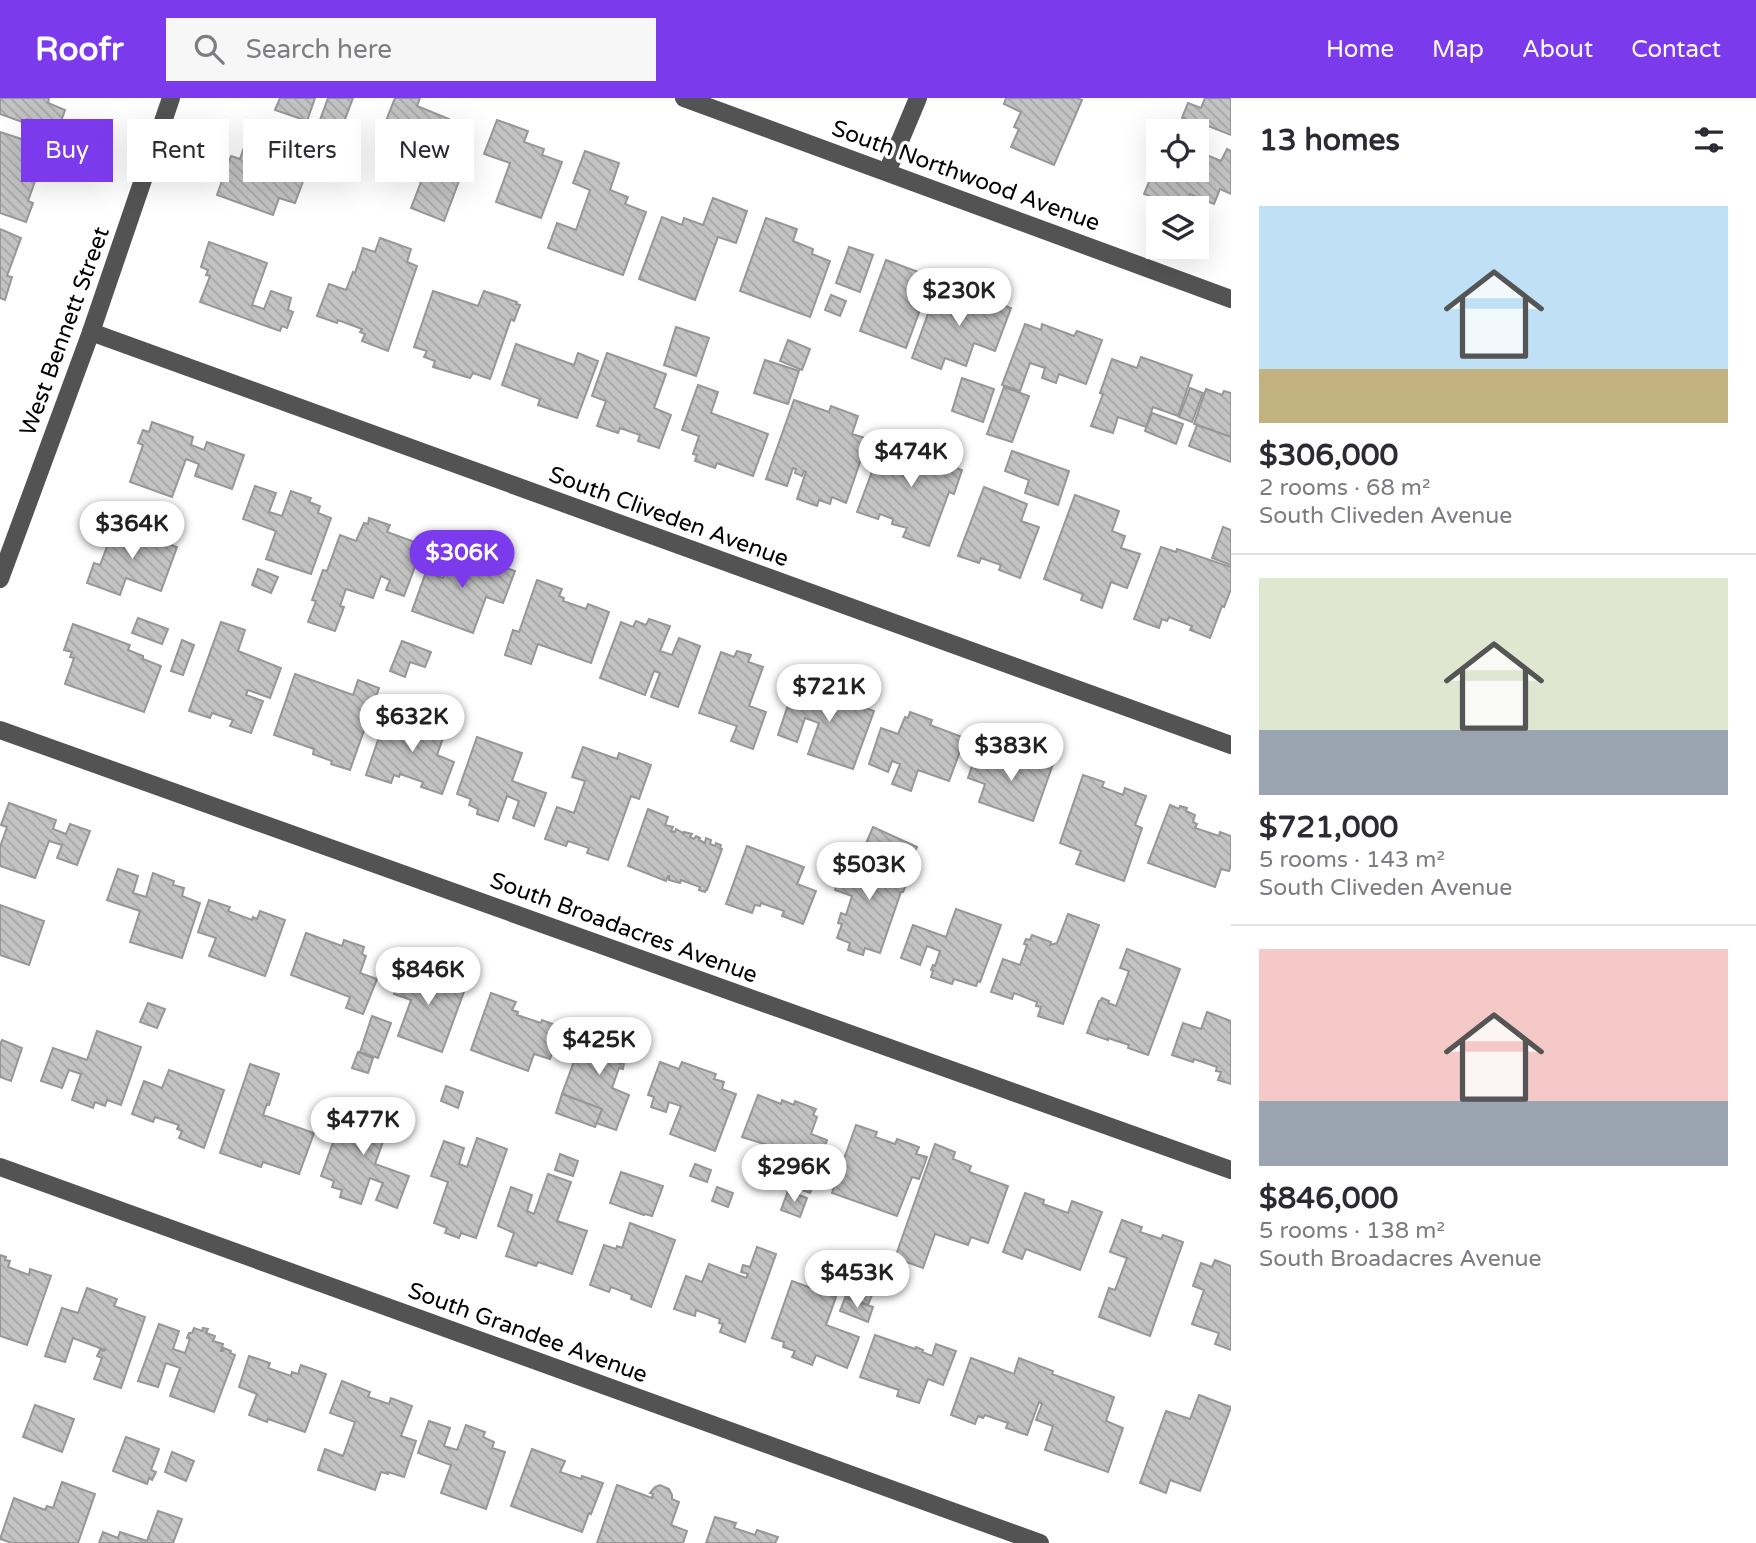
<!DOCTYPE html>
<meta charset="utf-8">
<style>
body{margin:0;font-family:"Varela Round",sans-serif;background:#f7f7f7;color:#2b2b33;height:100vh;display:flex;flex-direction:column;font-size:26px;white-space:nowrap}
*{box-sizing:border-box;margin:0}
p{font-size:23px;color:#7c7c81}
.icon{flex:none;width:38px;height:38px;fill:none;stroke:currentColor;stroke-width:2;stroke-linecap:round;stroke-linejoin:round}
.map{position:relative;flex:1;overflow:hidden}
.drawer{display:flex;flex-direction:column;background:#fff;width:525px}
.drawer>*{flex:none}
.top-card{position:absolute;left:21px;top:21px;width:665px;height:63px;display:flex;gap:14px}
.controls{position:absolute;left:1146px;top:21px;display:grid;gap:14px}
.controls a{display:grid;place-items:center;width:63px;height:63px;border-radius:0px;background:#fff;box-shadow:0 7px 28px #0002;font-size:35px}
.price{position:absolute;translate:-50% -60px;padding:0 16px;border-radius:24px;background:#fff;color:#222;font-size:23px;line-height:46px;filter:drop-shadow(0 2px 4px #0008)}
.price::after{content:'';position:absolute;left:50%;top:42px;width:21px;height:16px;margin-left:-10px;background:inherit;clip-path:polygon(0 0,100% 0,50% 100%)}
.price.selected{background:#7c3aed;color:#fff}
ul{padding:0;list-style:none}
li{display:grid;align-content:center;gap:14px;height:371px;padding:0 28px}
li+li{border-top:2px solid #e1e1e2}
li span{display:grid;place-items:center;height:217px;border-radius:0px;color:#555}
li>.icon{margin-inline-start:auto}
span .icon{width:126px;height:126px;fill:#fffc;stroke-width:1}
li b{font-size:30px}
h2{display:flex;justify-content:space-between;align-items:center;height:84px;padding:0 28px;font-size:30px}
.pill{padding:0 24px;border-radius:0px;background:#fff;box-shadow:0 7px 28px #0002;font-size:24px;line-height:63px}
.pill.selected{background:#7c3aed;color:#fff}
header{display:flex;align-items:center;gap:42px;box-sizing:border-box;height:98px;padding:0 35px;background:#7c3aed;color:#fff}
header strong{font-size:33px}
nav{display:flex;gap:38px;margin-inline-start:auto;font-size:24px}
.search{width:490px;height:63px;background:#f7f7f7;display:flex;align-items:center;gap:18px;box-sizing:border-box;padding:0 24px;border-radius:0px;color:#7c7c81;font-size:26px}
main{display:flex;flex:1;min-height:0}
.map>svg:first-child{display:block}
.building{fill:url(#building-back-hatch);stroke:#979797;stroke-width:2}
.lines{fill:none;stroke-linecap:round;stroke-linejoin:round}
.minor{stroke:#535353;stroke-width:18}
.labels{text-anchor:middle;stroke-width:7;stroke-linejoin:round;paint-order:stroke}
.street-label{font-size:23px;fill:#000;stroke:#fff}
</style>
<header>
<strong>Roofr</strong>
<div class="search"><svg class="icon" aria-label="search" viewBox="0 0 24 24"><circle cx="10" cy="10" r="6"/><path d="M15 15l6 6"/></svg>Search here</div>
<nav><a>Home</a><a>Map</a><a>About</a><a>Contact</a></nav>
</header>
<main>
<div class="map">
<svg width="1231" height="1445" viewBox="0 0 1231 1445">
<defs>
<pattern id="building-back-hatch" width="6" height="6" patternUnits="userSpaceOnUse" patternTransform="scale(1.75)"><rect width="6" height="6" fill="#c3c3c3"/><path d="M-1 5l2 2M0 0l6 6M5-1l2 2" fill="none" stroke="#a6a6a6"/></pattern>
</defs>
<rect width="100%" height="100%" fill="#fff"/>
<g class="building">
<path d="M0,0H49L48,5L65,12L58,32L27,21L25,25L0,16Z"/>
<path d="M280,0H315L307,23L275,12Z"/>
<path d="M328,0H353L342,29L320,22Z"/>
<path d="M395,0H420L417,8L449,21L441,41L471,51L444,123L411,110L421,84L408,79L414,63L404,59L405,54L378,43Z"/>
<path d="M1006,0H1077L1082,2L1054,67L1011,49L1019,31L1014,29L1021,14L1004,6Z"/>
<path d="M1205,0H1231V37L1198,24L1197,26L1182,20L1188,5L1201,10Z"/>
<path d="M497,22L528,33L524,44L544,51L542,57L562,64L541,120L496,104L510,65L484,56Z"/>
<path d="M277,31L313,43L308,58L312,59L295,105L279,100L273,117L217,97L231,58L240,61L246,43L251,45L253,42L271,48Z"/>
<path d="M0,34L58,53L50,79L38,75L28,103L33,105L26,124L0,115Z"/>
<path d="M1227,51L1231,53V96L1220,91L1214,106L1190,96L1184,110H1178L1144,96L1158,62V72H1197V53L1221,63Z"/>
<path d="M585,53L619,65L610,92L628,99L625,106L646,114L623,177L548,150L557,125L576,132L590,92L573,85Z"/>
<path d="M713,100L747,113L736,145L718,139L695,202L639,181L662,119L682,127L684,120L703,127Z"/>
<path d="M766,120L797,131L793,143L813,151L812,156L830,163L810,219L740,193Z"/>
<path d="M0,131L21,140L7,178L12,179L5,202L0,200Z"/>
<path d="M380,140L411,151L407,164L417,168L388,253L362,243L365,236L360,234L362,231L338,222L337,225L317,218L329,186L346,192L353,174L355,175L363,150L375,154Z"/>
<path d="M209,144L267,165L252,207L264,211L271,193L291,200L288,212L293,214L287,230L282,228L280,233L200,204L210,178L206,177L208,172L201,169Z"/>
<path d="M849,149L873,157L860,194L836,185Z"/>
<path d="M886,162L932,179L906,250L860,233Z"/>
<path d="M937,191L952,197L953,193L985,205L987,201L1011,210L995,253L974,245L966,268L945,260L941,271L912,260Z"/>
<path d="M433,193L478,208L484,193L517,204L516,206L520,207L514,223L511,221L490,281L473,275L470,280L433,269L435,263L424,259L427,253L414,249Z"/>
<path d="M831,197L846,203L840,218L825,212Z"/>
<path d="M1025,226L1041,232L1042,226L1074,238L1077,233L1102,242L1086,286L1059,276L1056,285L1042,280L1045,270L1030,265L1020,293L1002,287Z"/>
<path d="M676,229L709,240L696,278L664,267Z"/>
<path d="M788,242L810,251L802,272L780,263Z"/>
<path d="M516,246L574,267L578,255L598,263L577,320L538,307L540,301L502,287Z"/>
<path d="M607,255L666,276L654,310L671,317L659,350L638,343L640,337L620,330L618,335L597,328L606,303L592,298Z"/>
<path d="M1141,259L1192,277L1178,318L1153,309L1146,329L1118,319L1113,335L1091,328L1103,296L1100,295L1112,261L1137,270Z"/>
<path d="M765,262L799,273L788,306L754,295Z"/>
<path d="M962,280L994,291L983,324L952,313Z"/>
<path d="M698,287L718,294L711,315L768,336L753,378L717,365L715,370L695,363L697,357L693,356L699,338L682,332Z"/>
<path d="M1004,289L1029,298L1012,344L987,336Z"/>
<path d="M1190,290L1203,295L1192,324L1179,319Z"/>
<path d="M1206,291L1222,297L1224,293L1231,295V339L1194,326Z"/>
<path d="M794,302L829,314L831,308L858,318L852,336L868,341L846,405L832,399L830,406L819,402L817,408L797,401L806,374L804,373L802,378L795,375L796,371L793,370L787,388L766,381Z"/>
<path d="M1152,315L1183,326L1176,346L1145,333Z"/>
<path d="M152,324L193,339L191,347L204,352L207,344L244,357L232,391L195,378L199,366L186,361L172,399L130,384L143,347L138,345L143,332L149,334Z"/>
<path d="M1197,327L1231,339V364L1189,348Z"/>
<path d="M913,332L937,341L929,360L962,372L954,396L949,394L929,448L903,439L907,430L892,426L893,421L880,416L878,421L857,414L876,363L888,368L890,364L894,365L901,344L908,346Z"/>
<path d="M1012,353L1069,373L1058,407L1025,395L1029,382L1005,373Z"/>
<path d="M255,388L276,395L269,414L282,418L291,393L311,400L309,404L320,408L318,415L331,420L311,476L266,461L276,433L243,421Z"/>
<path d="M984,389L1027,406L1021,423L1039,429L1020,480L999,472L1001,467L981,460L979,465L958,458Z"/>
<path d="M1075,397L1119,413L1112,433L1125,438L1121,450L1140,456L1127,490L1111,484L1102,510L1081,502L1083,496L1044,481Z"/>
<path d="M369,420L390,427L387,434L423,447L404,498L386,492L390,482L381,478L373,500L346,491L340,508L344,509L335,533L308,524L316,503L312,502L323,472L327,473L340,437L356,443L364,425L368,426Z"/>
<path d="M109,425L177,449L161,493L126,480L120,497L87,485L94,465L100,467L108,446L102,444Z"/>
<path d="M1223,429L1231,432V467L1212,460Z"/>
<path d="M459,449L469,452L467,457L515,473L503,505L486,499L473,535L412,513L426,474L443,480L453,451L458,453Z"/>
<path d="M1161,449L1176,454L1177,451L1231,469V491L1224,509L1222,508L1210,540L1190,532L1192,528L1169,519L1167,523L1162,521L1159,530L1134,521Z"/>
<path d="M258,471L278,479L271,495L252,487Z"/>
<path d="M537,482L562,491L559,498L564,500L563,503L586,511L588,506L609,514L591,565L538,546L531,566L505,557L513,532L519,534Z"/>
<path d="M138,520L168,531L162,546L132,535Z"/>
<path d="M649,521L670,528L660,553L672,557L679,540L700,548L678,609L651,599L660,575L654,573L645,597L600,580L621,524L633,529L636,523L646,527Z"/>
<path d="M221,524L245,532L238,553L281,570L270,600L248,592L246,597L263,603L251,635L230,628L233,622L212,615L210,620L189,613Z"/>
<path d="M73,526L130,547L128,552L143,558V561L161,568L144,614L65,586L74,560L70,559L72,554L64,552Z"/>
<path d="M182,542L194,547L183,577L171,573Z"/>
<path d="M402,543L431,554L425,569L410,564L405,579L390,573Z"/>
<path d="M737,553L751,557L748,564L763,569L749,608L766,614L753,651L731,643L737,628L699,615L721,554L734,559Z"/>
<path d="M295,576L353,597L358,582L379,590L350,672L331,666L332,663L313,656L314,651L274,637Z"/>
<path d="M796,583L816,590L810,607L824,612L832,588L853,595L852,599L862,602L860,608L874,613L853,671L808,656L819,625L805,620L797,644L778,637Z"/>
<path d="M910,614L932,622L930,627L965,640L949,683L918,672L911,693L892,686L900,666L892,663L888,674L869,666L881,630L898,636L905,619L908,620Z"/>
<path d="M386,619L423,632L428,619L448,626L437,657L454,664L442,696L421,689L423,684L400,676L399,679L394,677L391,685L366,677Z"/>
<path d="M477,639L522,655L512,683L546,695L534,728L513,720L519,703L507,698L498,723L477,716L478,711L469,707L471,701L457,696Z"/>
<path d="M583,649L617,661L619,655L651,667L639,701L631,698L608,762L587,755L589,750L568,743L566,748L545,741L557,709L574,715L585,683L572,679Z"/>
<path d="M978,650L998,657L997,659L1021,667L1022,664L1026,665L1029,658L1053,666L1033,723L979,704L985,686L968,680Z"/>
<path d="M1083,677L1104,684L1102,689L1123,697L1125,690L1146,698L1135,727L1142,730L1124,783L1076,766L1081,753L1060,745Z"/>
<path d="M9,705L56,722L53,731L66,736L70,726L90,733L77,767L57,760L62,747L49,743L35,780L0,768V749L7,729L1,727Z"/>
<path d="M1170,707L1179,711L1180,708L1187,710L1186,713L1195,717L1193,724L1197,726L1195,730L1219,738L1220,734L1231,738V767L1229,773L1221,771L1215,789L1148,765Z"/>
<path d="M648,711L668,719L665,727L673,729L671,733L675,734L676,731L683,735V737L684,734L692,736L690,739L694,741L696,738L700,740L699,742L705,745L706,740L711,742L710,746L715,748L716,745L721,747L720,750L722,751L707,792H706L705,794L699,792L700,789L681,782L680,785L669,782V778H668L666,783L628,768Z"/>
<path d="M873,729L917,749L906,774L862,755Z"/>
<path d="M747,748L804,769L797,786L816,793L803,826L782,818L784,813L761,805L760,808L755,807L752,815L726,806Z"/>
<path d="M848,755L910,777L903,794H901L880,855L865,850L863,857L848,852L850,845L837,840L842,826L838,825L841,815L846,817L852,798L835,792Z"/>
<path d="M118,771L138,778L133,795L146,799L153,775L174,783L173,787L184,790L182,798L200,805L182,860L130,844L140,813L107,802Z"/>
<path d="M209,802L230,809L228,813L252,822L253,819L257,821L260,813L285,822L265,878L209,858L216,840L198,834Z"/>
<path d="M0,807L44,823L29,867L0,857Z"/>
<path d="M956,811L1001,827L980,884L978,883L976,888L954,881L952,886L931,879L933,873L931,872L933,867L935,868L940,853L927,848L920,867L901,860L913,827L946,839Z"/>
<path d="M1068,816L1099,827L1063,926L1038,918L1041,909L1036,908L1037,904L1014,895L1012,901L991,894L1003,861L1020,867L1027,847L1024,846L1026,841L1030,842L1032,837L1051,844L1050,847L1057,845Z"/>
<path d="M306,835L342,848L344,842L364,849L362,856L366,858L360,875L377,881L363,916L346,910L350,899L291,877Z"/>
<path d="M1127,851L1180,871L1148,957L1128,950L1129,947L1108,940V942L1087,935L1099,903H1100L1102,900L1109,903L1108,905L1116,908L1129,873L1120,870Z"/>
<path d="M405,865L425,872L423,877L444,885L446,880L466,888L442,954L398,938L411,902L394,896Z"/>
<path d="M491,895L516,904L512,912L518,914L517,917L541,925L542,922L561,929L550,961L534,956L528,973L471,952Z"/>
<path d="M148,905L165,911L157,930L140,924Z"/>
<path d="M1207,914L1231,923V986L1218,982L1221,974L1216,973L1217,969L1194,961L1193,964L1172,957L1183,925L1201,931Z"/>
<path d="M372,918L391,925L378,960L360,954Z"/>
<path d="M591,932L623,942L620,949L626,951L621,965H624L623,971L619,970L612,990L629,997L616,1032L596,1025L602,1011L562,996L584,936L589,938Z"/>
<path d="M97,933L141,949L121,1007L107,1002L105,1008L95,1004L93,1010L72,1002L81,976L69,972L62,990L41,983L53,950L87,962Z"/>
<path d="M2,942L22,950L11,983L0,979V947Z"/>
<path d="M358,954L373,960L368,975L352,970Z"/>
<path d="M660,964L679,971L682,964L716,976L714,981L724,984L722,991L736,996L715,1053L670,1036L681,1008L669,1004L666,1014L651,1009L654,999L648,997Z"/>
<path d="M250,966L279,976L269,1007L267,1006L263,1017L314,1035L299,1076L263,1064L261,1069L220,1055Z"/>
<path d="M169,972L224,992L204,1050L179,1040L182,1033L177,1031L179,1027L155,1019L153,1024L132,1016L144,983L162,990Z"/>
<path d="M446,988L463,994L458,1010L441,1003Z"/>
<path d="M562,996L602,1011L595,1029L556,1015Z"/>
<path d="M758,997L781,1006L782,1002L794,1007L795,1003L816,1011L813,1017L817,1019L811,1036L827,1042L819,1065H821L810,1095L757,1075L767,1047L742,1039Z"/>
<path d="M356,1003L393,1016L375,1066L409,1078L397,1110L376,1102L383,1085L370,1080L361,1106L340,1099L342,1092L332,1089L334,1083L321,1078L341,1022L348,1025Z"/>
<path d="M856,1027L877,1034L875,1039L895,1046L897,1041L919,1049L916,1056L927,1059L919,1081L912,1079L897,1118L832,1095Z"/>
<path d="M477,1040L507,1051L476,1140L461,1135L459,1140L445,1135L447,1130L434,1125L448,1084L431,1078L444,1043L464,1050L459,1066L467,1069Z"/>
<path d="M935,1046L955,1054L953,1061L971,1068L969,1074L1008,1088L988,1145L971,1139L968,1147L935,1136L923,1170L895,1160Z"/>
<path d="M560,1056L578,1063L573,1078L555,1072Z"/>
<path d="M695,1066L711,1072L707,1084L690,1078Z"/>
<path d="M621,1074L663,1088L652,1118L645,1116L644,1117L610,1105Z"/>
<path d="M548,1076L571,1084L557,1123L587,1133L572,1176L538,1164L536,1168L506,1158L514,1135L498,1128L511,1089L532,1097L527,1113L534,1116Z"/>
<path d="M717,1089L733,1095L728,1109L712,1103Z"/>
<path d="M788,1093L807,1100L800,1119L781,1112Z"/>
<path d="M1025,1095L1044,1102L1043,1106L1068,1115L1072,1103L1102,1114L1080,1172L1026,1151L1022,1161L1003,1154Z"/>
<path d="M1122,1122L1142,1129L1140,1134L1161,1141L1163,1137L1183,1144L1150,1238L1099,1219L1109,1190L1115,1192L1127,1160L1110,1154Z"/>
<path d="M630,1125L675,1142L651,1209L631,1201L632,1197L611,1189L609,1194L590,1187L604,1147L616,1151L617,1148L622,1150Z"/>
<path d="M757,1149L776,1156L745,1244L720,1234L723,1226L719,1225L720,1221L696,1212L695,1218L674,1211L686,1178L702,1184L709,1166L746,1180L748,1176L741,1174L743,1167L750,1169Z"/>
<path d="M0,1157L6,1159L5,1162L10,1163L8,1169L29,1177L30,1171L51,1178L27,1247L0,1238Z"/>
<path d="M1215,1162L1231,1168V1252L1215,1246L1219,1235L1192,1226L1204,1192L1193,1188L1201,1165L1212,1169Z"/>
<path d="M843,1181L873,1194L868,1207L838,1195Z"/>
<path d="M792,1183L836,1199L826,1227L859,1239L847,1270L816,1257L812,1267L792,1259L795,1253L783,1249L784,1244L772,1240Z"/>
<path d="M87,1190L117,1201L114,1208L145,1219L121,1290L94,1281L102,1260L97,1258L100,1252L104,1253L105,1252L73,1240L65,1264L45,1258L62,1210L78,1215Z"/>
<path d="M845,1200L873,1209L868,1224L840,1213Z"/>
<path d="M159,1226L179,1233L173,1251L185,1255L190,1241L187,1240L189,1235H192L194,1230L202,1233L203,1230L208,1231L206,1235L215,1238L213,1243L223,1246L221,1253H223L224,1250L231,1253L230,1255L235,1257L214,1314L170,1298L180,1270L166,1265L158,1289L138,1283Z"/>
<path d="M875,1237L915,1251L916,1249L923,1252L922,1254L932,1258L936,1246L956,1253L943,1287L928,1281L919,1305L897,1298L899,1292L860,1279Z"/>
<path d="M249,1258L270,1265L268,1270L291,1278L292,1274L298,1276L301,1267L326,1276L305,1334L268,1321L267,1324L249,1317L257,1296L239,1289Z"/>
<path d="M971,1260L1014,1276L1019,1260L1053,1273L1052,1276L1114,1299L1106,1323L1123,1330L1108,1374L1045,1352L1053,1328L1036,1322L1042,1306L1039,1304L1027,1337L1006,1330L1008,1325L985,1317L983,1320L978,1318L975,1326L951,1317Z"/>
<path d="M342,1283L370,1294L368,1299L389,1306L391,1300L412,1308L401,1338L416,1343L404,1379L388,1374V1376L381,1374L375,1392L318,1372L325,1351L343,1358L355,1324L330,1315Z"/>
<path d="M1199,1297L1231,1309L1200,1393L1170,1382L1166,1395L1140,1385L1166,1313L1190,1321Z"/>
<path d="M35,1307L74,1321L62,1354L23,1339Z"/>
<path d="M429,1323L450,1330L444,1348L457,1352L466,1327L485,1334L483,1339L494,1344L492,1350L505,1354L486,1411L441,1395L451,1367L418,1355Z"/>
<path d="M126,1339L159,1351L151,1372L156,1374L152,1382L149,1380L147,1386L113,1373Z"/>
<path d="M532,1351L565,1363L560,1374L581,1381L582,1378L603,1385L591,1416L589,1415L582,1434L511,1408Z"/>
<path d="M172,1354L194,1363L186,1383L165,1374Z"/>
<path d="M62,1384L95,1396L78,1445H12L0,1441L14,1400L45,1412L47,1408L53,1410Z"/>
<path d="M617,1387L652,1400L653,1396L650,1395L655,1389L660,1387L669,1391L672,1397V1401L679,1404L671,1427L687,1433L683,1445H597Z"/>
<path d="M158,1413L182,1421L173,1445H99L103,1434L118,1440L120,1434L147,1443Z"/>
<path d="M715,1419L736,1425L734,1430L755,1437L757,1432L778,1439L775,1445H706Z"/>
</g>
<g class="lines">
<g class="minor">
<path d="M684,0L1231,201"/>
<path d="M887,74L918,0"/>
<path d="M91,234L1231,647"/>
<path d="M0,481L91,234L171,0"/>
<path d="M0,632L1231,1072"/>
<path d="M0,1069L1040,1445"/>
</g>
</g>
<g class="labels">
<g class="street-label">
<text transform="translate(966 77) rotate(20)" y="8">South Northwood Avenue</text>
<text transform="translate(64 233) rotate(-70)" y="8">West Bennett Street</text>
<text transform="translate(669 418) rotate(20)" y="8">South Cliveden Avenue</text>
<text transform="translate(624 829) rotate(20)" y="8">South Broadacres Avenue</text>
<text transform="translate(528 1234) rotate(20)" y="8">South Grandee Avenue</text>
</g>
</g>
</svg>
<div class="controls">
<a><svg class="icon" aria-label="locate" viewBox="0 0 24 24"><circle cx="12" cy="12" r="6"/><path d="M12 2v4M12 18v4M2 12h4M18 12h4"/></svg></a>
<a><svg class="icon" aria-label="layers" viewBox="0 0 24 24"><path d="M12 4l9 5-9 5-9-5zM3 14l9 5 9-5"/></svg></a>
</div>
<b class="price" style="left:959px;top:230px">$230K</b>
<b class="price" style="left:911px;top:391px">$474K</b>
<b class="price" style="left:132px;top:463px">$364K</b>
<b class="price selected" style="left:462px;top:492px">$306K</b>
<b class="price" style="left:829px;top:626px">$721K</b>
<b class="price" style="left:412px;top:656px">$632K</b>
<b class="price" style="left:1011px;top:685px">$383K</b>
<b class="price" style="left:869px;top:804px">$503K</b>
<b class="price" style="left:428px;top:909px">$846K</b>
<b class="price" style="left:599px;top:979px">$425K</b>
<b class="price" style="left:363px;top:1059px">$477K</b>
<b class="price" style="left:794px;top:1106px">$296K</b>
<b class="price" style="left:857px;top:1212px">$453K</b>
<div class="top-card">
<a class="pill selected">Buy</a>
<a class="pill">Rent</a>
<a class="pill">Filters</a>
<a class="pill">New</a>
</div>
</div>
<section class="drawer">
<h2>13 homes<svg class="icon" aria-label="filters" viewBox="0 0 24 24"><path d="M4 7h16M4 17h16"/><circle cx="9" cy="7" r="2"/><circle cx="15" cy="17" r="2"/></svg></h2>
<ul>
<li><span style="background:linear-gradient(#bfe0f5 75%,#c2b280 0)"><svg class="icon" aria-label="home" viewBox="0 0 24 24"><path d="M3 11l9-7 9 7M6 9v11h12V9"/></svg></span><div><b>$306,000</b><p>2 rooms · 68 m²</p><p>South Cliveden Avenue</p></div></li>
<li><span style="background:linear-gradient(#dfe7d0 70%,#9aa5b1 0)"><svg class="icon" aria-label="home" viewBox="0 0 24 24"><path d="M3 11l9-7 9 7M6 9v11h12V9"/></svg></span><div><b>$721,000</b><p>5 rooms · 143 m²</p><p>South Cliveden Avenue</p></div></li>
<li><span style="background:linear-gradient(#f6c9c9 70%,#9aa5b1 0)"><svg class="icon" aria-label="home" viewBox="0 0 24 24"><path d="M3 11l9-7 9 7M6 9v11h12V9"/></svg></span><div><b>$846,000</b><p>5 rooms · 138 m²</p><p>South Broadacres Avenue</p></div></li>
</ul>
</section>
</main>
